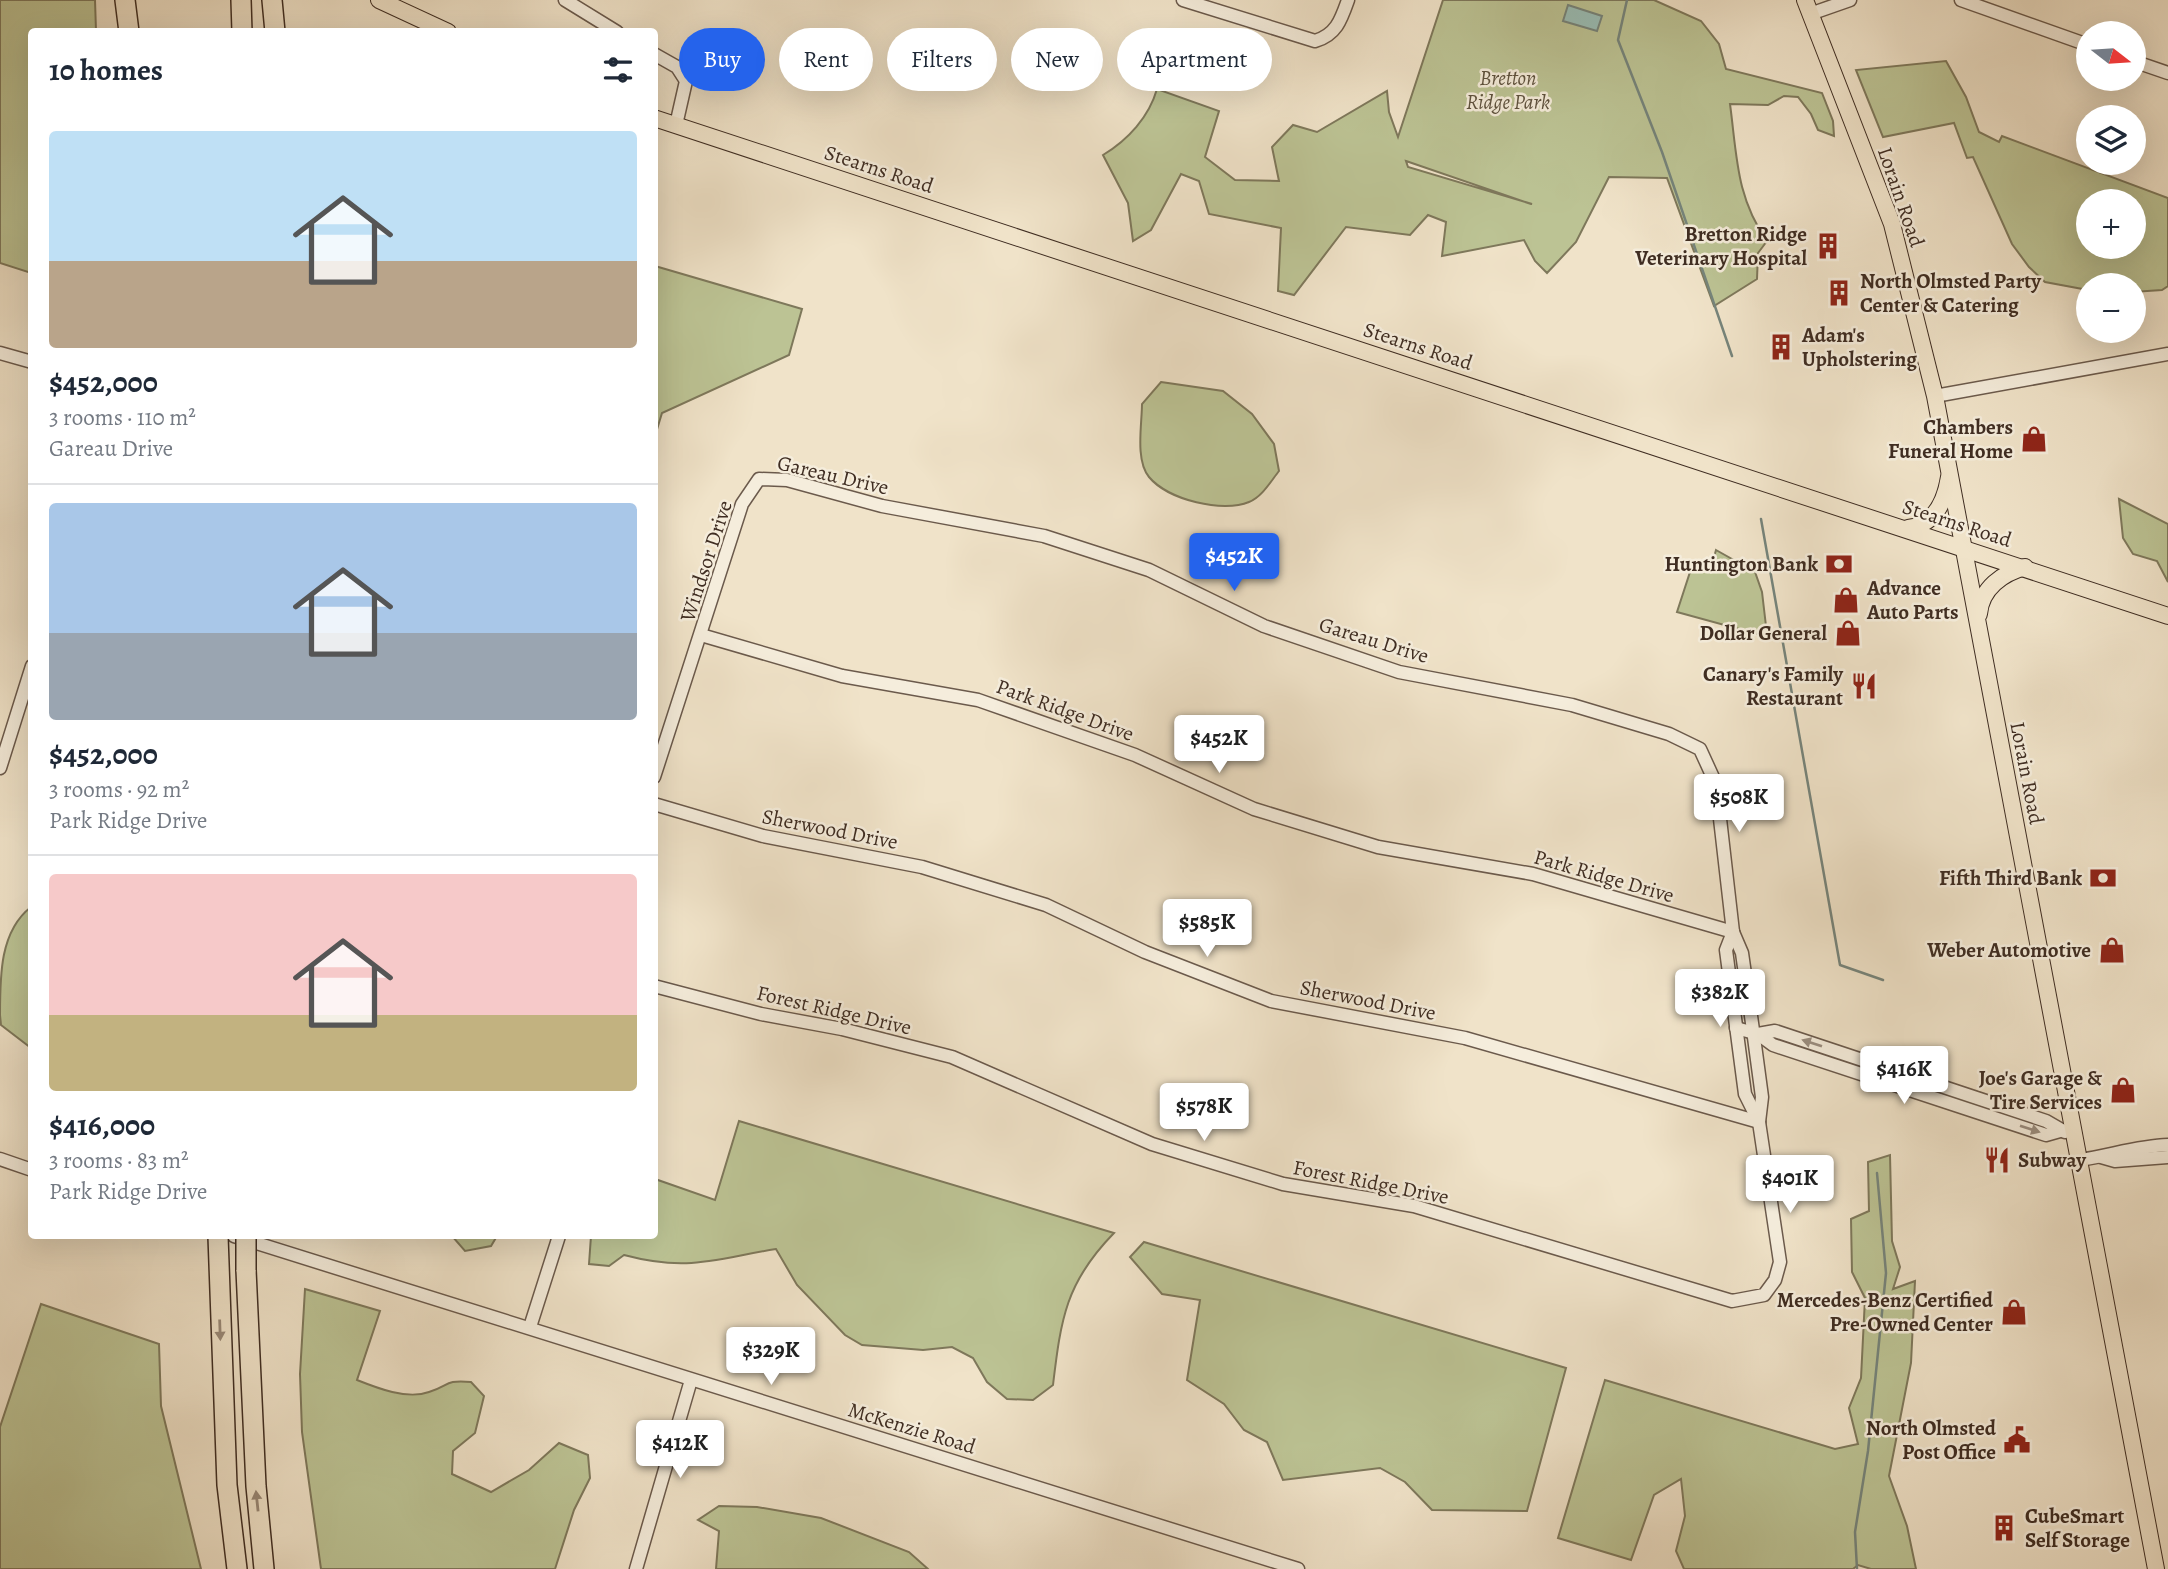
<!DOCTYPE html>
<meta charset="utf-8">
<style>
body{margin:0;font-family:Alegreya,serif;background:#f6f6f7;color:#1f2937;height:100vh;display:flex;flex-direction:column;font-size:26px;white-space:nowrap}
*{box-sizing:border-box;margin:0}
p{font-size:23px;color:#747a83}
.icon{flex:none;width:38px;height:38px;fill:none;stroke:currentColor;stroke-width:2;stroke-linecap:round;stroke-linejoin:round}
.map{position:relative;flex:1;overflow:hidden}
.drawer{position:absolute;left:28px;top:28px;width:630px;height:1211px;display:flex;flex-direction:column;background:#fff;border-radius:7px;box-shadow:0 7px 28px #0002}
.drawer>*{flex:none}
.banner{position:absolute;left:679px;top:28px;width:665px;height:63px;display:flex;gap:14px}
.needle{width:46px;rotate:107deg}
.fabs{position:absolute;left:2076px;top:21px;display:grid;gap:14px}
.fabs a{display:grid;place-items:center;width:70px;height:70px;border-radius:50%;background:#fff;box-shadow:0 7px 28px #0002;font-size:35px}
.price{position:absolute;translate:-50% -60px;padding:0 16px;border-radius:7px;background:#fff;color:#222;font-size:23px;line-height:46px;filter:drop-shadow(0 2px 4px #0008)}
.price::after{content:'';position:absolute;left:50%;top:42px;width:21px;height:16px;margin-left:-10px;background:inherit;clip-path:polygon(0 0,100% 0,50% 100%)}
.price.on{background:#2563eb;color:#fff}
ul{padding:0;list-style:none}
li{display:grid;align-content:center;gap:14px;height:371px;padding:0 21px}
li+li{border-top:2px solid #e0e1e3}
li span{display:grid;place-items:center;height:217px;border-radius:7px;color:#555}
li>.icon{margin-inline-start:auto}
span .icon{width:126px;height:126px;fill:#fffc;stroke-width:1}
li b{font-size:30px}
h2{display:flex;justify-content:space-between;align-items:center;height:84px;padding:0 21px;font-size:30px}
.pill{padding:0 24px;border-radius:32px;background:#fff;box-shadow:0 7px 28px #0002;font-size:24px;line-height:63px}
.pill.on{background:#2563eb;color:#fff}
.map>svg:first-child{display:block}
.green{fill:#bcc394;stroke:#7e785b;stroke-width:2;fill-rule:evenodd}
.water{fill:#9abeb6;stroke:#76847b;stroke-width:2}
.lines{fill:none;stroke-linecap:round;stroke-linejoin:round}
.stream{stroke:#76847b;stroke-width:2.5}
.minor-casing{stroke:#6b5a4c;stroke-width:15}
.major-casing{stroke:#3f2d22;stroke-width:18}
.highway-casing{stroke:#3f2d22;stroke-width:22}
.minor{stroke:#f5eddc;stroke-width:12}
.major{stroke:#f0e3c9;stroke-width:16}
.highway{stroke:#f0e3c9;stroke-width:19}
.highway-bridge-casing{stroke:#3f2d22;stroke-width:22;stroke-linecap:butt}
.highway-bridge{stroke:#f0e3c9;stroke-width:19}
.oneway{fill:#9a8d7f}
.oneway2{fill:#988876}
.labels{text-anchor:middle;stroke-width:5;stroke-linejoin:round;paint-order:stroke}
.park-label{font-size:21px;font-style:italic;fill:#5e523e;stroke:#f5eddc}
.street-label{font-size:21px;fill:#3f2d22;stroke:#f5eddc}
.poi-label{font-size:21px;font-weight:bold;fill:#3f2d22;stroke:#f5eddc;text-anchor:end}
</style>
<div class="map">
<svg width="2168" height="1569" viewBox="0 0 2168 1569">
<rect width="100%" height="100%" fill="#f0e3c9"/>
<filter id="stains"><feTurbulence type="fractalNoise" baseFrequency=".00286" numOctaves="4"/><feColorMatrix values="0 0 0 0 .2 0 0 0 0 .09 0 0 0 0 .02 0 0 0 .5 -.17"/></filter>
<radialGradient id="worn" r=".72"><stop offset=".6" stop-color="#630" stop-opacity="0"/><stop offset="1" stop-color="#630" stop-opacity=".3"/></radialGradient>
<g class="green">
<path d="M0,0H95L96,31L32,32L31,273L0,263Z"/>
<path d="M1443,0H1654L1701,21L1719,44L1726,69L1822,93L1833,121L1834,136L1818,130L1811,114L1798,97L1784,96L1768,105L1730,104C1737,156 1736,197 1767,241L1758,253L1757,279L1714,306L1667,178L1609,177L1576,242L1547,273L1535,261L1524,240L1442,256L1446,222L1428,215L1410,235L1346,227L1294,295L1278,291L1281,228L1209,214L1199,181L1181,174L1151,230L1133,241L1128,203L1103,155C1128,140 1149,117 1157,89L1219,111L1205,157L1235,180L1279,181L1272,147L1293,125L1317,132L1387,91L1389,112L1398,137ZM1406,161L1531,204H1532L1408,167Z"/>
<path d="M1946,61L1966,97L1979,132L1999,142L2002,136L2168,198V286L2162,290L2133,292V285H2088V290L2045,282L2029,267L2012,244L1973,157L1967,158L1954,123L1883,137L1856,70ZM2088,201H2133V247H2088Z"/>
<path d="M655,266L802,309L789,355L662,413L655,436Z"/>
<path d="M1161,382L1223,391L1252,414L1274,444L1279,471C1271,481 1262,497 1249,502C1223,513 1168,500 1149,477C1135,460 1142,424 1142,404Z"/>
<path d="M2119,499L2168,524V582L2157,561L2133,554L2123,538Z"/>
<path d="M1716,550L1755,572L1762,592L1766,626L1757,634L1677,612L1691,569L1711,568Z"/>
<path d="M31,907V1048L1,1025L0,1015C0,975 0,931 31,907Z"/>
<path d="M739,1121L1114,1233C1066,1282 1061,1318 1053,1385L1033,1400L1007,1399L987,1382L973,1358L952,1347L923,1350L862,1345L845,1335L797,1285L776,1249C714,1259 688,1272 624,1255L609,1266L589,1264L591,1236H654L655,1179L715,1200Z"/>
<path d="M1890,1155L1892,1241L1900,1267L1893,1289L1915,1281L1911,1363L1889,1476L1907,1526L1916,1569H1871L1858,1565L1853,1569H1684L1676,1551L1685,1516L1681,1479L1654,1495L1631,1560L1558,1538L1605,1380L1835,1449L1858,1444L1849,1408L1861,1378L1865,1298L1852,1272L1851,1219L1869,1211L1868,1162Z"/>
<path d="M452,1236H497L491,1246L465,1251Z"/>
<path d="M1144,1242L1566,1368L1527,1511L1432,1510L1405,1482L1380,1468L1283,1480L1267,1442L1244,1430L1224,1404L1187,1380L1200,1300L1162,1294L1130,1257Z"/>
<path d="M305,1289L380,1311L357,1380C377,1388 407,1400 429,1392C451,1385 443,1380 471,1382L484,1396L475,1433L453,1451L452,1474L491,1492L529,1470L559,1443L588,1455L590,1478L574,1510L555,1569H321L302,1432L300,1374Z"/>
<path d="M41,1304L159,1344L161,1406L201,1569H0V1427Z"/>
<path d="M719,1506L757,1507L821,1518L909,1552L928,1569H716L719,1531L698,1520Z"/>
</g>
<path class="water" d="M1568,5L1602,16L1597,31L1563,21Z"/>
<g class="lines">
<g class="stream">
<path d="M1627,0L1618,40L1662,152L1732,356"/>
<path d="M1761,519L1840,965L1883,980"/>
<path d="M1857,1569L1855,1532L1868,1451L1886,1273L1877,1173"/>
</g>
<g class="minor-casing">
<g id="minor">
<path d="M565,0L617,32"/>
<path d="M1183,0L1315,41C1336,35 1341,20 1348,0"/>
<path d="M1961,0L2088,45"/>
<path d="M1810,14L1850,0"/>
<path d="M654,54L677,67L686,81L676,125"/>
<path d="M2133,61L2168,73"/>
<path d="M0,353L32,362"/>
<path d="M1935,396L2168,354"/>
<path d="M701,635L842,676L978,700L1135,755L1254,809L1378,847L1533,874L1733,932"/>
<path d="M0,768L32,666"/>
<path d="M654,777L742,504L759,479L787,480L882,506L1044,536L1149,570L1264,626L1399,672L1572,705L1669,734L1700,749L1716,784L1733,932L1742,953L1753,1030L1762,1097L1759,1122L1780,1262L1775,1280L1764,1295L1732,1301L1414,1206L1283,1184L1152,1144L952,1057L842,1029L761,1014L654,986"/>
<path d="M654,804L763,836L922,867L1046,905L1145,952L1271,1001L1465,1038L1759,1122"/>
<path d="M1733,932L1726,950L1745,1094L1759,1122"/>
<path d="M1736,1028L1758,1034L1773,1045L2046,1135L2060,1131"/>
<path d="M1758,1034L1775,1031L2046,1121L2065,1132"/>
<path d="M2101,1157L2115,1161L2168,1157"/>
<path d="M0,1159L32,1170"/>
<path d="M2079,1160C2109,1156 2137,1146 2168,1145"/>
<path d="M234,1236L1298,1569"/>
<path d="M530,1327L559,1236"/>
<path d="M636,1569L691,1380"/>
</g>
</g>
<g class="major-casing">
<g id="major">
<path d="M379,0L448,32"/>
<path d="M1805,0L1892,224L1935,396L2156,1569"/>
<path d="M654,118L2168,616"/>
<path d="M1908,528C1934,525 1945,502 1949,477"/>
<path d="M1979,614C1981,588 2003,573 2025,567"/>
</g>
</g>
<g class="highway-casing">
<g id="highway">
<path d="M125,0L129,32"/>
<path d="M241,0L242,32"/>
<path d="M272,0L275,32"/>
<path d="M218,1236L227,1485L237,1569"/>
<path d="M246,1270L256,1486L264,1569"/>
</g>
</g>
<use href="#minor" class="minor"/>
<use href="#major" class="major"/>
<use href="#highway" class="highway"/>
<g class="highway-bridge-casing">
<path id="highway-bridge" d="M246,1270V1236"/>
</g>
<use href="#highway-bridge" class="highway-bridge"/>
</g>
<defs><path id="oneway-solid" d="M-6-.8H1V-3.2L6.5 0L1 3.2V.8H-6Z" transform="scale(1.75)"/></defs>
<g class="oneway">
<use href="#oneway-solid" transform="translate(1812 1043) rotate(-162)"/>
<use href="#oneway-solid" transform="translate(2030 1129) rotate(18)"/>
</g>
<g class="oneway2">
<use href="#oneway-solid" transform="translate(220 1330) rotate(88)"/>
<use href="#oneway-solid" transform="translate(257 1501) rotate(-96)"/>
</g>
<defs>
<g id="building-bare" transform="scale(2.1)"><path d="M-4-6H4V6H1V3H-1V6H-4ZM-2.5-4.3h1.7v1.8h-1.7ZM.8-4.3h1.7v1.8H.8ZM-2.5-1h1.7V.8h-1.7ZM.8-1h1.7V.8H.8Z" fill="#8f2418" stroke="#f5eddc" stroke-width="2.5" paint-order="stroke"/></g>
<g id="shop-bare" transform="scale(2.1)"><path d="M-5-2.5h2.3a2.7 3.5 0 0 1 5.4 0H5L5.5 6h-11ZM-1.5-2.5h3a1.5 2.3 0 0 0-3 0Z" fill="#8f2418" stroke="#f5eddc" stroke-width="2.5" paint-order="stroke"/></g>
<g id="bank-bare" transform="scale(2.1)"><path d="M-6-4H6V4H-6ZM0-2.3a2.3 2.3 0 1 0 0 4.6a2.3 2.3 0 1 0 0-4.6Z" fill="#8f2418" stroke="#f5eddc" stroke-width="2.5" paint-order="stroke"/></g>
<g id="restaurant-bare" transform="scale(2.1)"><path d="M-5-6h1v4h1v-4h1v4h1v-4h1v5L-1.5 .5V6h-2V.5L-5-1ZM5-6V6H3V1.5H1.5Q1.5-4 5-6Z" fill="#8f2418" stroke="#f5eddc" stroke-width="2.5" paint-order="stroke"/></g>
<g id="civic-bare" transform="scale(2.1)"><path d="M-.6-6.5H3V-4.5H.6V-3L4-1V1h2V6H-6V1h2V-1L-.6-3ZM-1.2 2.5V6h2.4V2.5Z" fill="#8f2418" stroke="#f5eddc" stroke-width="2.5" paint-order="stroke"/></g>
</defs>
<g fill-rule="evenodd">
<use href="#building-bare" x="1828" y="246"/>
<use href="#building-bare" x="1839" y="293"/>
<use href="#building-bare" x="1781" y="347"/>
<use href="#shop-bare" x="2034" y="439"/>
<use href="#bank-bare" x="1839" y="564"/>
<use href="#shop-bare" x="1846" y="600"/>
<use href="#shop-bare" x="1848" y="633"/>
<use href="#restaurant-bare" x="1864" y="686"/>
<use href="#bank-bare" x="2103" y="878"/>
<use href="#shop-bare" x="2112" y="950"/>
<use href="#shop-bare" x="2123" y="1090"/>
<use href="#restaurant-bare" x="1997" y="1160"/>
<use href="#shop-bare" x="2014" y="1312"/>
<use href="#civic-bare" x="2017" y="1440"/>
<use href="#building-bare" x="2004" y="1528"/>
</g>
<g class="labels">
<g class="park-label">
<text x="1508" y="85">Bretton<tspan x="1508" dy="24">Ridge Park</tspan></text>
</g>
<g class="street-label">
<text transform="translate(879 169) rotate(18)" y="7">Stearns Road</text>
<text transform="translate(1901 197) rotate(71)" y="7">Lorain Road</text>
<text transform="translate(1418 346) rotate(18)" y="7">Stearns Road</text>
<text transform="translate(833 475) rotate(13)" y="7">Gareau Drive</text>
<text transform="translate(1957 523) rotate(18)" y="7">Stearns Road</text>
<text transform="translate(706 561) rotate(-72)" y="7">Windsor Drive</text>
<text transform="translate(1374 640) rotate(17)" y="7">Gareau Drive</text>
<text transform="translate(1065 710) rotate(20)" y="7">Park Ridge Drive</text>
<text transform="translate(2027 773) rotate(79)" y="7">Lorain Road</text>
<text transform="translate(830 829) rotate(11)" y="7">Sherwood Drive</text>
<text transform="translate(1604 876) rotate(16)" y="7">Park Ridge Drive</text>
<text transform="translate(1368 1000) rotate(11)" y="7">Sherwood Drive</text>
<text transform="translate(834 1010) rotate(13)" y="7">Forest Ridge Drive</text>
<text transform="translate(1371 1182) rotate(11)" y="7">Forest Ridge Drive</text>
<text transform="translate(912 1428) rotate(17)" y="7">McKenzie Road</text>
</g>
<g class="poi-label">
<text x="1807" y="241">Bretton Ridge<tspan x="1807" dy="24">Veterinary Hospital</tspan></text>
<text x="1860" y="288" text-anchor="start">North Olmsted Party<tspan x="1860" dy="24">Center &amp; Catering</tspan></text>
<text x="1802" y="342" text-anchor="start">Adam's<tspan x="1802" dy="24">Upholstering</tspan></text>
<text x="2013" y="434">Chambers<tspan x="2013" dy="24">Funeral Home</tspan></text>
<text x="1818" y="571">Huntington Bank</text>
<text x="1867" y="595" text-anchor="start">Advance<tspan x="1867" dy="24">Auto Parts</tspan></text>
<text x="1827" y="640">Dollar General</text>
<text x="1843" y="681">Canary's Family<tspan x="1843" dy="24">Restaurant</tspan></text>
<text x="2082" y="885">Fifth Third Bank</text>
<text x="2091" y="957">Weber Automotive</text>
<text x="2102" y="1085">Joe's Garage &amp;<tspan x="2102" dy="24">Tire Services</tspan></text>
<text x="2018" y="1167" text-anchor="start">Subway</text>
<text x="1993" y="1307">Mercedes-Benz Certified<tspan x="1993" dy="24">Pre-Owned Center</tspan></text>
<text x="1996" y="1435">North Olmsted<tspan x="1996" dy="24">Post Office</tspan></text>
<text x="2025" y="1523" text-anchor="start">CubeSmart<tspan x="2025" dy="24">Self Storage</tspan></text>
</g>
</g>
<rect width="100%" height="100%" filter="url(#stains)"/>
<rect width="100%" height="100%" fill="url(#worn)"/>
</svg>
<div class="fabs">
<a><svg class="needle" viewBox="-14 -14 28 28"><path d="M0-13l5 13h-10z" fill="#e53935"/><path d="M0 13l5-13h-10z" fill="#747a83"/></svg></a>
<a><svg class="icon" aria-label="layers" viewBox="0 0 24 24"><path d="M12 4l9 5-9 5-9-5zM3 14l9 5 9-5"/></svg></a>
<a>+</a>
<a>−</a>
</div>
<b class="price on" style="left:1234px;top:593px">$452K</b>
<b class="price" style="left:1219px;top:775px">$452K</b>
<b class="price" style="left:1739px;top:834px">$508K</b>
<b class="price" style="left:1207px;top:959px">$585K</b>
<b class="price" style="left:1720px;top:1029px">$382K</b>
<b class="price" style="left:1904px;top:1106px">$416K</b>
<b class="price" style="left:1204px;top:1143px">$578K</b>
<b class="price" style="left:1790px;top:1215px">$401K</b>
<b class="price" style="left:771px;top:1387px">$329K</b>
<b class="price" style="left:680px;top:1480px">$412K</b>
<div class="banner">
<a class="pill on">Buy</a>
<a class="pill">Rent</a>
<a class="pill">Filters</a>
<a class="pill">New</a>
<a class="pill">Apartment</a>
</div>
<section class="drawer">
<h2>10 homes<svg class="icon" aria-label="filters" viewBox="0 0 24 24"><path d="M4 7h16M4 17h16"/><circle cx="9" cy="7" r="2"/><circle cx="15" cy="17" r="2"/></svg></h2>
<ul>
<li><span style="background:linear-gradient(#bfe0f5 60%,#b9a48a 0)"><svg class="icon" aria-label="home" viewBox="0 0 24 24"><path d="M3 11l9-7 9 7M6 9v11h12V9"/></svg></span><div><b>$452,000</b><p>3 rooms · 110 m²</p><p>Gareau Drive</p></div></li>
<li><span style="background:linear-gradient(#a9c7e8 60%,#9aa5b1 0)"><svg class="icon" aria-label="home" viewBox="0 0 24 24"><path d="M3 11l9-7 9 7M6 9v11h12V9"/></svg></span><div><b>$452,000</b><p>3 rooms · 92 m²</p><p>Park Ridge Drive</p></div></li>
<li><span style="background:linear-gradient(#f6c9c9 65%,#c2b280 0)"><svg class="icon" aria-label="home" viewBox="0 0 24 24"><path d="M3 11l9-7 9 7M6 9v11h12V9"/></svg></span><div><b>$416,000</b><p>3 rooms · 83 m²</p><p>Park Ridge Drive</p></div></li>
</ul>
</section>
</div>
